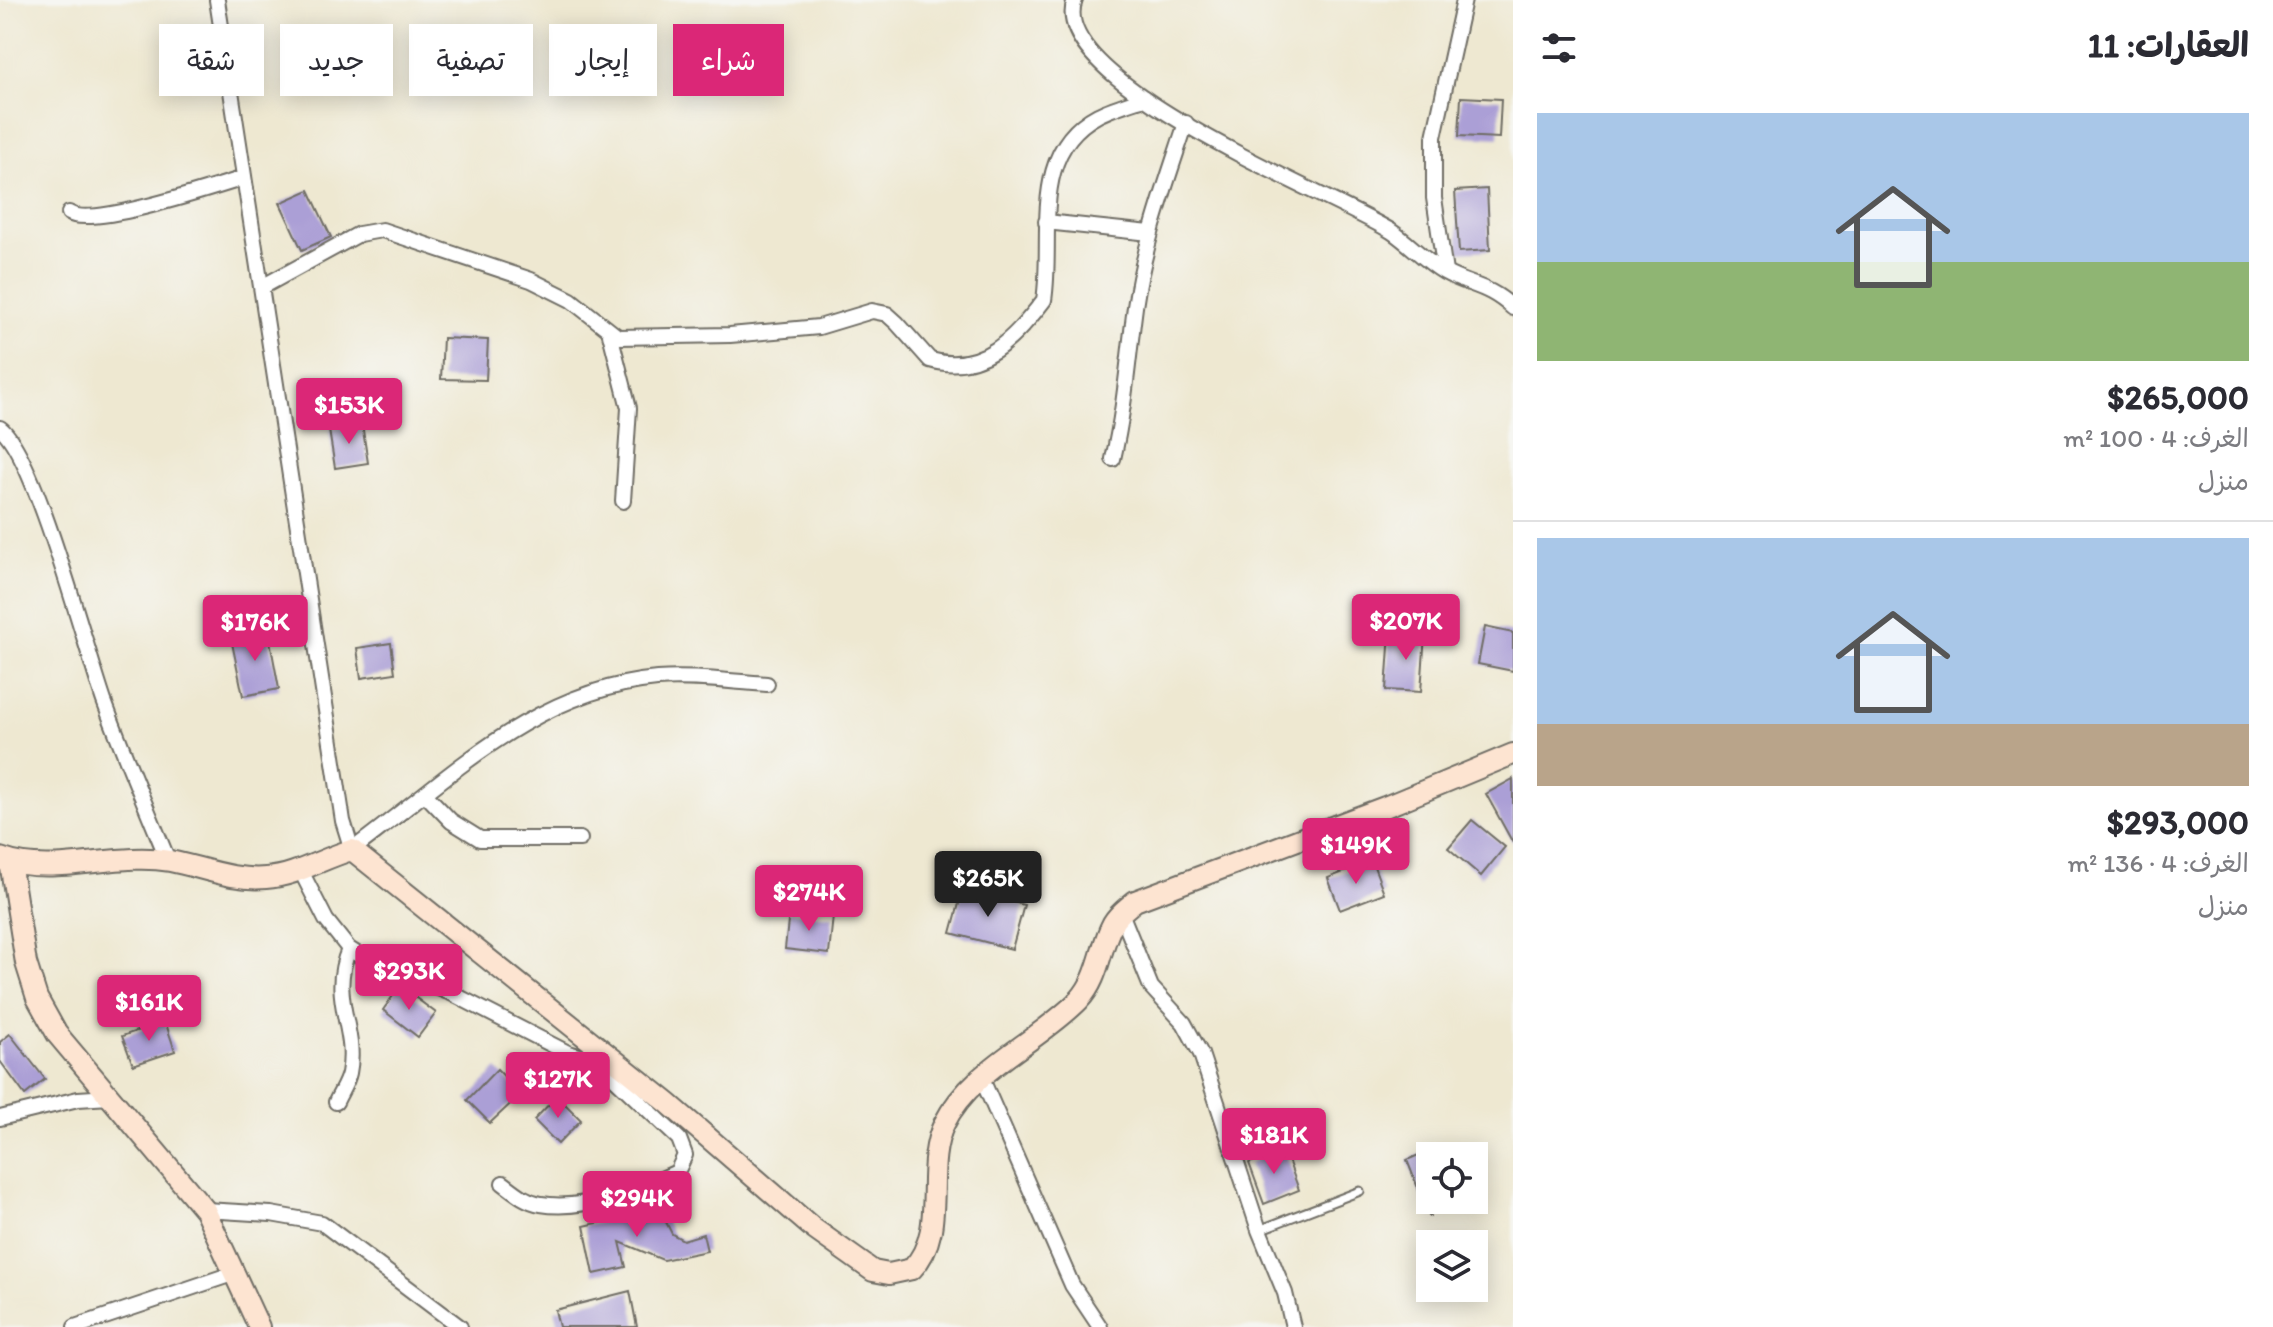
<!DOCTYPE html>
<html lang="ar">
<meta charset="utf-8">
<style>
body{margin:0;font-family:Itim,"Playpen Sans Arabic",sans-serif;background:#f2f2f3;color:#2b2b33;direction:rtl;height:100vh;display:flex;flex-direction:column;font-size:30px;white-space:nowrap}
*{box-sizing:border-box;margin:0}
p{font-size:26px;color:#7c7c81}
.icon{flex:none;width:44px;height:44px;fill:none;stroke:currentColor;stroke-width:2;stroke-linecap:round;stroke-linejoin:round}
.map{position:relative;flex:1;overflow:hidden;direction:ltr}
.side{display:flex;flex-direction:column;background:#fff;width:760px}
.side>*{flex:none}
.hud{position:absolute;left:24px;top:24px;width:760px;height:72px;direction:rtl;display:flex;gap:16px}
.fabs{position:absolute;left:1416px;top:1142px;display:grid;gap:16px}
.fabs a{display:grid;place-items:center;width:72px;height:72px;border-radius:0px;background:#fff;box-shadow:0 4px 20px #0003;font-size:40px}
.price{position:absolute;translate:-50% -68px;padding:0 18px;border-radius:8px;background:#db2777;color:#fff;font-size:26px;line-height:52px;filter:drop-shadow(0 2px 4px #0008)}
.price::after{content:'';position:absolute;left:50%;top:48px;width:24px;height:18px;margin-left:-12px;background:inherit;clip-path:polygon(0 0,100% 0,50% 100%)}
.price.on{background:#222;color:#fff}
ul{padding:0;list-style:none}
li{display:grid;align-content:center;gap:16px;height:424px;padding:0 24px}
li+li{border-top:2px solid #e1e1e2}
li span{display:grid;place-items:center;height:248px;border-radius:0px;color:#555}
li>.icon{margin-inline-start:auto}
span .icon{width:144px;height:144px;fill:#fffc;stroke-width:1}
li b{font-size:34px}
h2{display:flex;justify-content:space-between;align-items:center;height:96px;padding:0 24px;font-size:34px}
.tag{padding:0 28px;border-radius:0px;background:#fff;box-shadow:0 4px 20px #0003;font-size:28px;line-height:72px}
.tag.on{background:#db2777;color:#fff}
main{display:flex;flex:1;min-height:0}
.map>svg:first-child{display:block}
.building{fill:#ab9fd6}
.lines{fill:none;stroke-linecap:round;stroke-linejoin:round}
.lane-casing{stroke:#6f6d65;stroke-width:11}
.street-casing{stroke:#6f6d65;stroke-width:18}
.secondary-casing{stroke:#6f6d65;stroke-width:24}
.lane{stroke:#fff;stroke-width:7}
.street{stroke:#fff;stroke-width:14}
.secondary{stroke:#fde4d1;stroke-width:20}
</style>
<main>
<section class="side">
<h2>العقارات: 11<svg class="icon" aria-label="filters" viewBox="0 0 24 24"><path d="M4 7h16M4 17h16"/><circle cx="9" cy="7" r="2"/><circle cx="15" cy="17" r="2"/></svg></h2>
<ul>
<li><span style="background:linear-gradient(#a9c7e8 60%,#8fb573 0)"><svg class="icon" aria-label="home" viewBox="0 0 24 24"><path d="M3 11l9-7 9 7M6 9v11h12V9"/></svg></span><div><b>$265,000</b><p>الغرف: 4 · 100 m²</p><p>منزل</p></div></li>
<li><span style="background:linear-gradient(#a9c7e8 75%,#b9a48a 0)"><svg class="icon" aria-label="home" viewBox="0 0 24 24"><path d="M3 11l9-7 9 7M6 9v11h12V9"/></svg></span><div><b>$293,000</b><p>الغرف: 4 · 136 m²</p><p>منزل</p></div></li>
</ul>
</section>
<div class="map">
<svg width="1513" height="1327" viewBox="0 0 1513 1327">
<rect width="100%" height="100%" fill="#f6f6f2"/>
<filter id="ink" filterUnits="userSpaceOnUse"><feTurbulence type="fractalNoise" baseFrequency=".0125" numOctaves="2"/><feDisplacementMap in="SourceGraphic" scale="16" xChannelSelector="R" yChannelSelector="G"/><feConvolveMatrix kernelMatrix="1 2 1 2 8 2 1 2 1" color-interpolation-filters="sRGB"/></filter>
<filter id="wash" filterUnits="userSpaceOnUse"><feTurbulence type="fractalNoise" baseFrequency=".006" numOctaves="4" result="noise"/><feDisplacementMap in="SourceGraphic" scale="32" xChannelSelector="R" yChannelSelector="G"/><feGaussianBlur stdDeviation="1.8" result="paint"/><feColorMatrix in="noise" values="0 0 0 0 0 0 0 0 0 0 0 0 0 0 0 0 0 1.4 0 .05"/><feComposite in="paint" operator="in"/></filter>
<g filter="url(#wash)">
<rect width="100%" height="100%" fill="#eee8d1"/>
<g id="blocks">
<g class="building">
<path d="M1461,97L1501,99L1499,138L1459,136Z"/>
<path d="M1487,189L1490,250L1459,252L1455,191Z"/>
<path d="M309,190L331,237L302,250L280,203Z"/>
<path d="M443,338L488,340L486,380L441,379Z"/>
<path d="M362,424L368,463L335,468L329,430Z"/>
<path d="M1485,627L1513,633V671L1478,664Z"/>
<path d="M268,630L279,689L243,696L231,638Z"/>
<path d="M1390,632L1425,634L1421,692L1386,690Z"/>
<path d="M391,643L395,673L361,678L357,648Z"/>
<path d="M1513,779V843L1486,794Z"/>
<path d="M1472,820L1505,847L1481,876L1448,848Z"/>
<path d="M1372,861L1384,893L1340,910L1328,878Z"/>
<path d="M963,889L1024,905L1012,949L951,933Z"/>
<path d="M789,912L833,916L829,954L785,949Z"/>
<path d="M400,986L436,1013L418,1037L383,1010Z"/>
<path d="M165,1021L175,1051L133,1065L122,1036Z"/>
<path d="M10,1034L45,1079L25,1095L0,1061V1042Z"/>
<path d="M497,1069L521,1094L490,1123L467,1100Z"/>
<path d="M557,1096L581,1120L558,1144L534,1120Z"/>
<path d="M1284,1149L1299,1190L1264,1204L1249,1163Z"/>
<path d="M1430,1150V1216H1429L1407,1160Z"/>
<path d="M657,1204L672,1234L683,1240L703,1234L707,1251L663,1260L620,1242L626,1267L594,1274L584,1226L633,1215L632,1211Z"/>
<path d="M630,1291L637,1327H559L555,1310Z"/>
</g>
</g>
</g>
<g filter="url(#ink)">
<use href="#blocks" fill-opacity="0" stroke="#6f6d65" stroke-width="2"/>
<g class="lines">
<g class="lane-casing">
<path id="lane" d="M1259,1230L1360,1191"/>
</g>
<g class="street-casing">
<g id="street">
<path d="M217,0L343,821L352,850C447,780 533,690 657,679C693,676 732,682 767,684"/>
<path d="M1075,0C1043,81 1335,196 1391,231C1409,243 1425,261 1444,272C1471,287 1487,284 1513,308"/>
<path d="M69,213C91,228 215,187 244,178"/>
<path d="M1046,222L1150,233"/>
<path d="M1445,272L1434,198V137L1464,0"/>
<path d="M262,287L359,234L382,230L531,280L571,300L618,337L730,335L819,327L872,311L887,314L897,323L930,360C982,375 1015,338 1044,300C1054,238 1028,152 1098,115C1112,108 1129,103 1144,98"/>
<path d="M610,334L629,408L623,501"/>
<path d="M0,428C35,453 86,650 104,701C124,755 146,807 168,860"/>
<path d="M1113,459C1125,407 1128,359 1135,307C1144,244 1166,184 1186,123"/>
<path d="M426,795L451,821L480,839H580"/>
<path d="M301,871L326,920L349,949L367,960L453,994L568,1053L586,1058L608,1055"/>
<path d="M1121,913L1151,987L1184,1023L1201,1054L1259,1230L1285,1293L1293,1327"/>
<path d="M982,1079L1072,1285L1100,1327"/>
<path d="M336,1102C340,1093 347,1083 349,1073C358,1028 328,999 349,949"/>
<path d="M0,1118L78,1099L110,1097"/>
<path d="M503,1183C515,1192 526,1202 541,1204C584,1211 639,1190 677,1172L685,1155L679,1139L593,1058"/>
<path d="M205,1210L271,1214L322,1223L460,1327"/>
<path d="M75,1327L235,1273"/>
</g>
</g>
<g class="secondary-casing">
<g id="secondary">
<path d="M0,858C54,878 115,851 170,861C202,867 232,881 266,878C297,876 322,858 352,850L668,1103L814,1229L873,1271L889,1274L912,1269C949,1230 922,1170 944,1124C971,1069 1038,1042 1079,1000C1100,977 1099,949 1113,923C1118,914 1127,908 1135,901L1385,807L1513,754"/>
<path d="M10,862L26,963L37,998L57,1034L205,1210L259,1327"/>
</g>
</g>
<use href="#lane" class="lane"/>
<use href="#street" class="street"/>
<use href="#secondary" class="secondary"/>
</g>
</g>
</svg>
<div class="fabs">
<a><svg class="icon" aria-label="locate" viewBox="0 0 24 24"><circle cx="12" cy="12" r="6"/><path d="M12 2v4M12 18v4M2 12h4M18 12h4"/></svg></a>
<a><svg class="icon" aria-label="layers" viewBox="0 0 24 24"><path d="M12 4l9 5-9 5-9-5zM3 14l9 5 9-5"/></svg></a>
</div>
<b class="price" style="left:349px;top:446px">$153K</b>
<b class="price" style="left:1406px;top:662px">$207K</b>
<b class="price" style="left:255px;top:663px">$176K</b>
<b class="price" style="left:1356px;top:886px">$149K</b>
<b class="price on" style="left:988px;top:919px">$265K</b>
<b class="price" style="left:809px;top:933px">$274K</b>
<b class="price" style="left:409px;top:1012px">$293K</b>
<b class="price" style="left:149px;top:1043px">$161K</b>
<b class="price" style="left:558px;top:1120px">$127K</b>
<b class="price" style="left:1274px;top:1176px">$181K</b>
<b class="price" style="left:637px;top:1239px">$294K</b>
<div class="hud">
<a class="tag on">شراء</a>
<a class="tag">إيجار</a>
<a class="tag">تصفية</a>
<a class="tag">جديد</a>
<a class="tag">شقة</a>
</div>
</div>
</main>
